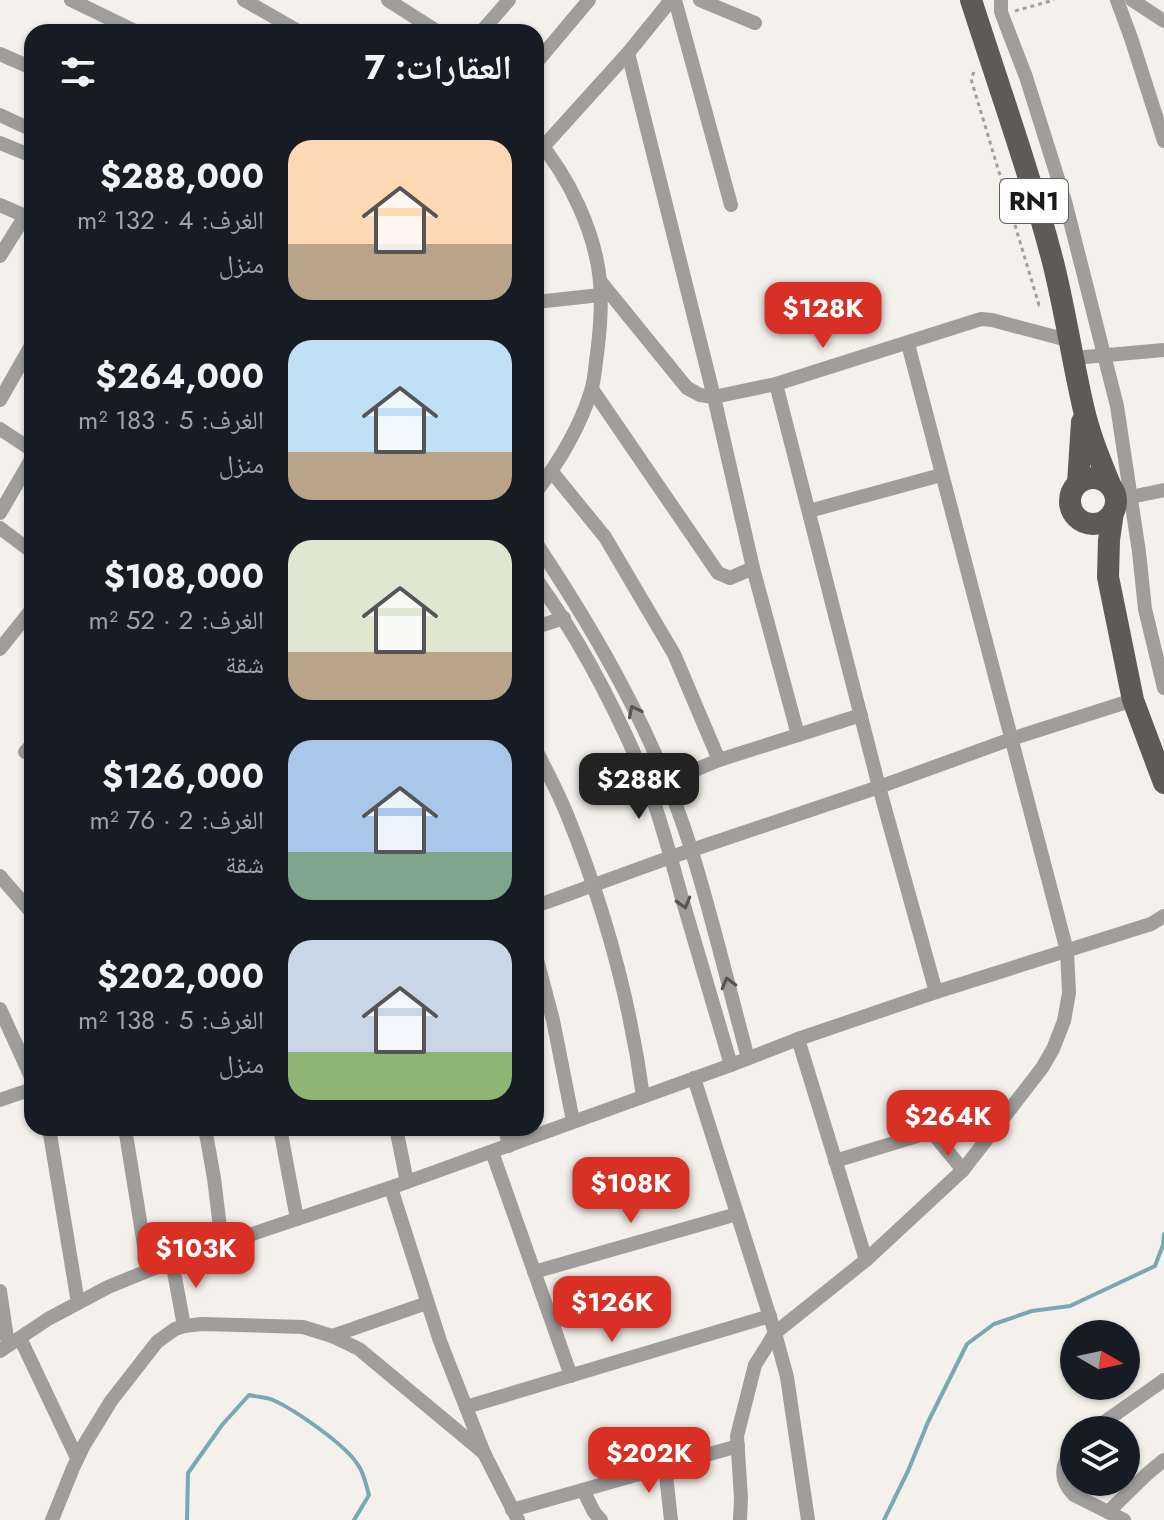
<!DOCTYPE html>
<html lang="ar">
<meta charset="utf-8">
<style>
body{margin:0;font-family:Jost,"Noto Naskh Arabic",sans-serif;background:#242831;color:#f1f3f6;direction:rtl;height:100vh;display:flex;flex-direction:column;font-size:30px;white-space:nowrap}
*{box-sizing:border-box;margin:0}
p{font-size:26px;color:#9ea1a6}
.icon{flex:none;width:44px;height:44px;fill:none;stroke:currentColor;stroke-width:2;stroke-linecap:round;stroke-linejoin:round}
.map{position:relative;flex:1;overflow:hidden;direction:ltr}
.drawer{position:absolute;left:24px;top:24px;width:520px;height:1112px;display:flex;flex-direction:column;background:#171b24;border-radius:24px;box-shadow:0 2px 6px #0004;direction:rtl}
.drawer>*{flex:none}
.needle{width:52px;rotate:99deg}
.tools{position:absolute;left:1060px;top:1320px;display:grid;gap:16px}
.tools a{display:grid;place-items:center;width:80px;height:80px;border-radius:50%;background:#171b24;box-shadow:0 2px 6px #0004;font-size:40px}
.price{position:absolute;translate:-50% -68px;padding:0 18px;border-radius:16px;background:#d93025;color:#fff;font-size:26px;line-height:52px;filter:drop-shadow(0 2px 4px #0008)}
.price::after{content:'';position:absolute;left:50%;top:48px;width:24px;height:18px;margin-left:-12px;background:inherit;clip-path:polygon(0 0,100% 0,50% 100%)}
.price.active{background:#222;color:#fff}
ul{padding:0;list-style:none}
li{display:flex;align-items:center;gap:24px;height:200px;padding:0 32px}
li span{display:grid;place-items:center;flex:none;width:224px;height:160px;border-radius:24px;color:#555}
li>.icon{margin-inline-start:auto}
span .icon{width:96px;height:96px;fill:#fffc;stroke-width:1}
li b{font-size:34px}
h2{display:flex;justify-content:space-between;align-items:center;height:96px;padding:0 32px;font-size:34px}
.map>svg:first-child{display:block}
.lines{fill:none;stroke-linecap:round;stroke-linejoin:round}
.stream{stroke:#78a9b3;stroke-width:4}
.path{stroke:#a19f9b;stroke-width:3;stroke-dasharray:4 4;stroke-linecap:butt}
.street{stroke:#a09e9c;stroke-width:14}
.primary{stroke:#5d5a57;stroke-width:22}
.oneway{stroke:#575553}
.labels{text-anchor:middle;stroke-width:6;stroke-linejoin:round;paint-order:stroke}
.shield{fill:#fff;stroke:#5f5f5d;stroke-width:2}
.shield-label{font-size:26px;font-weight:bold;fill:#1b1a18}
</style>
<div class="map">
<svg width="1164" height="1520" viewBox="0 0 1164 1520">
<rect width="100%" height="100%" fill="#f4f1ec"/>
<g class="lines">
<g class="stream">
<path d="M187,1520L188,1473L222,1425L249,1395C257,1397 266,1397 273,1400C295,1410 346,1445 358,1465C364,1473 366,1485 369,1495L354,1520"/>
<path d="M884,1520L908,1471L928,1422L967,1344L994,1324L1032,1311L1070,1306L1155,1266L1163,1245L1164,1234"/>
</g>
<g class="path">
<path d="M1015,11L1054,0"/>
<path d="M974,72L971,79L1039,305L1043,304"/>
</g>
<g class="street">
<path d="M71,0L137,32"/>
<path d="M244,0L300,32"/>
<path d="M388,0L438,32"/>
<path d="M675,0L731,205"/>
<path d="M700,0L755,23"/>
<path d="M1001,0V12L1026,77L1065,201L1117,406L1139,552L1145,609L1164,688"/>
<path d="M1117,0L1131,38L1164,141"/>
<path d="M1132,0L1164,21"/>
<path d="M481,32L509,0"/>
<path d="M628,53L714,397L753,568L798,735"/>
<path d="M0,54L32,68"/>
<path d="M536,63L589,0"/>
<path d="M0,115L32,130"/>
<path d="M536,138C569,177 595,231 600,281C602,305 600,331 597,354C595,366 595,379 591,391C580,427 559,462 536,492"/>
<path d="M0,143L32,156"/>
<path d="M543,147L628,53L671,0"/>
<path d="M0,205L32,219"/>
<path d="M0,256L25,216"/>
<path d="M600,281L687,388L700,395L714,397L776,384L981,319L992,320L1071,341"/>
<path d="M536,302L600,295"/>
<path d="M1074,358L1164,350"/>
<path d="M776,384L879,787L936,992"/>
<path d="M592,389L718,573L730,578L753,568"/>
<path d="M0,400L32,344"/>
<path d="M0,429L32,450"/>
<path d="M552,472L605,537L674,654L719,760"/>
<path d="M1116,500L1164,490"/>
<path d="M809,511L941,475"/>
<path d="M0,513L32,458"/>
<path d="M0,528L32,552"/>
<path d="M536,543C600,639 658,741 692,852C713,920 729,989 748,1058"/>
<path d="M536,579C582,642 617,711 647,783C661,819 671,858 681,895C698,951 714,1008 731,1065"/>
<path d="M536,627L564,618"/>
<path d="M0,649L32,609"/>
<path d="M536,750C547,772 559,794 568,817C604,906 630,1001 643,1096"/>
<path d="M25,752L32,744"/>
<path d="M666,782L719,760L861,715"/>
<path d="M0,876L32,913"/>
<path d="M536,906L671,857L879,787L1011,739L1133,700"/>
<path d="M536,956L553,1020L573,1121"/>
<path d="M0,1009L32,1079"/>
<path d="M798,1039L866,1260"/>
<path d="M694,1078L775,1333L755,1365L737,1436L741,1498L740,1520"/>
<path d="M0,1100L32,1089"/>
<path d="M49,1128L78,1303"/>
<path d="M125,1128L148,1270"/>
<path d="M205,1128L214,1178L222,1244"/>
<path d="M280,1128L297,1219"/>
<path d="M396,1128L407,1182"/>
<path d="M505,1128L509,1146"/>
<path d="M931,1131L963,1170"/>
<path d="M492,1152L571,1376"/>
<path d="M835,1161L1012,1107"/>
<path d="M391,1188L440,1341L484,1453L518,1520"/>
<path d="M172,1261L184,1326"/>
<path d="M534,1272L737,1214"/>
<path d="M0,1291L8,1345"/>
<path d="M332,1336L427,1303"/>
<path d="M20,1338L77,1458"/>
<path d="M0,1351L48,1319L108,1287L172,1261L407,1182L731,1065L798,1039L936,992L1151,924L1164,916"/>
<path d="M466,1407L770,1316"/>
<path d="M1093,1430L1164,1380"/>
<path d="M1074,1449C1060,1464 1059,1480 1074,1495L1124,1520"/>
<path d="M665,1466L671,1520"/>
<path d="M583,1490L594,1512L601,1520"/>
<path d="M512,1510L738,1446"/>
<path d="M1108,1512L1147,1474L1164,1460"/>
<path d="M52,1520L73,1468L84,1445L111,1401L157,1342L175,1329L184,1326L202,1324L303,1327L332,1336L359,1349L484,1453"/>
<path d="M808,1520L787,1377L775,1333L866,1260L963,1170L1042,1068L1053,1049L1064,1021L1069,993L1067,951L908,344"/>
</g>
<g class="primary">
<path d="M971,0C999,87 1030,174 1053,262C1065,310 1072,358 1083,406C1089,434 1100,460 1111,487"/>
<circle cx="1093" cy="501" r="23"/>
<path d="M1078,483L1082,422"/>
<path d="M1113,512L1109,540L1108,577L1133,700L1164,783"/>
</g>
</g>
<defs><path id="oneway-chevron" d="M-2-3.5L2.5 0L-2 3.5" fill="none" stroke-width="1.6" stroke-linecap="round" stroke-linejoin="round" transform="scale(2)"/></defs>
<g class="oneway">
<use href="#oneway-chevron" transform="translate(634 711) rotate(-116)"/>
<use href="#oneway-chevron" transform="translate(684 903) rotate(74)"/>
<use href="#oneway-chevron" transform="translate(728 983) rotate(-105)"/>
</g>
<g class="labels">
<rect class="shield" x="1000" y="179" width="68" height="44" rx="6"/>
<g class="shield-label">
<text x="1034" y="210">RN1</text>
</g>
</g>
</svg>
<div class="tools">
<a><svg class="needle" viewBox="-14 -14 28 28"><path d="M0-13l5 13h-10z" fill="#e53935"/><path d="M0 13l5-13h-10z" fill="#9ea1a6"/></svg></a>
<a><svg class="icon" aria-label="layers" viewBox="0 0 24 24"><path d="M12 4l9 5-9 5-9-5zM3 14l9 5 9-5"/></svg></a>
</div>
<b class="price" style="left:823px;top:350px">$128K</b>
<b class="price active" style="left:639px;top:821px">$288K</b>
<b class="price" style="left:948px;top:1158px">$264K</b>
<b class="price" style="left:631px;top:1225px">$108K</b>
<b class="price" style="left:196px;top:1290px">$103K</b>
<b class="price" style="left:612px;top:1344px">$126K</b>
<b class="price" style="left:649px;top:1495px">$202K</b>
<section class="drawer">
<h2>العقارات: 7<svg class="icon" aria-label="filters" viewBox="0 0 24 24"><path d="M4 7h16M4 17h16"/><circle cx="9" cy="7" r="2"/><circle cx="15" cy="17" r="2"/></svg></h2>
<ul>
<li><span style="background:linear-gradient(#ffd9b3 65%,#b9a48a 0)"><svg class="icon" aria-label="home" viewBox="0 0 24 24"><path d="M3 11l9-7 9 7M6 9v11h12V9"/></svg></span><div><b>$288,000</b><p>الغرف: 4 · 132 m²</p><p>منزل</p></div></li>
<li><span style="background:linear-gradient(#bfe0f5 70%,#b9a48a 0)"><svg class="icon" aria-label="home" viewBox="0 0 24 24"><path d="M3 11l9-7 9 7M6 9v11h12V9"/></svg></span><div><b>$264,000</b><p>الغرف: 5 · 183 m²</p><p>منزل</p></div></li>
<li><span style="background:linear-gradient(#dfe7d0 70%,#b9a48a 0)"><svg class="icon" aria-label="home" viewBox="0 0 24 24"><path d="M3 11l9-7 9 7M6 9v11h12V9"/></svg></span><div><b>$108,000</b><p>الغرف: 2 · 52 m²</p><p>شقة</p></div></li>
<li><span style="background:linear-gradient(#a9c7e8 70%,#7fa58c 0)"><svg class="icon" aria-label="home" viewBox="0 0 24 24"><path d="M3 11l9-7 9 7M6 9v11h12V9"/></svg></span><div><b>$126,000</b><p>الغرف: 2 · 76 m²</p><p>شقة</p></div></li>
<li><span style="background:linear-gradient(#c9d6e8 70%,#8fb573 0)"><svg class="icon" aria-label="home" viewBox="0 0 24 24"><path d="M3 11l9-7 9 7M6 9v11h12V9"/></svg></span><div><b>$202,000</b><p>الغرف: 5 · 138 m²</p><p>منزل</p></div></li>
</ul>
</section>
</div>
